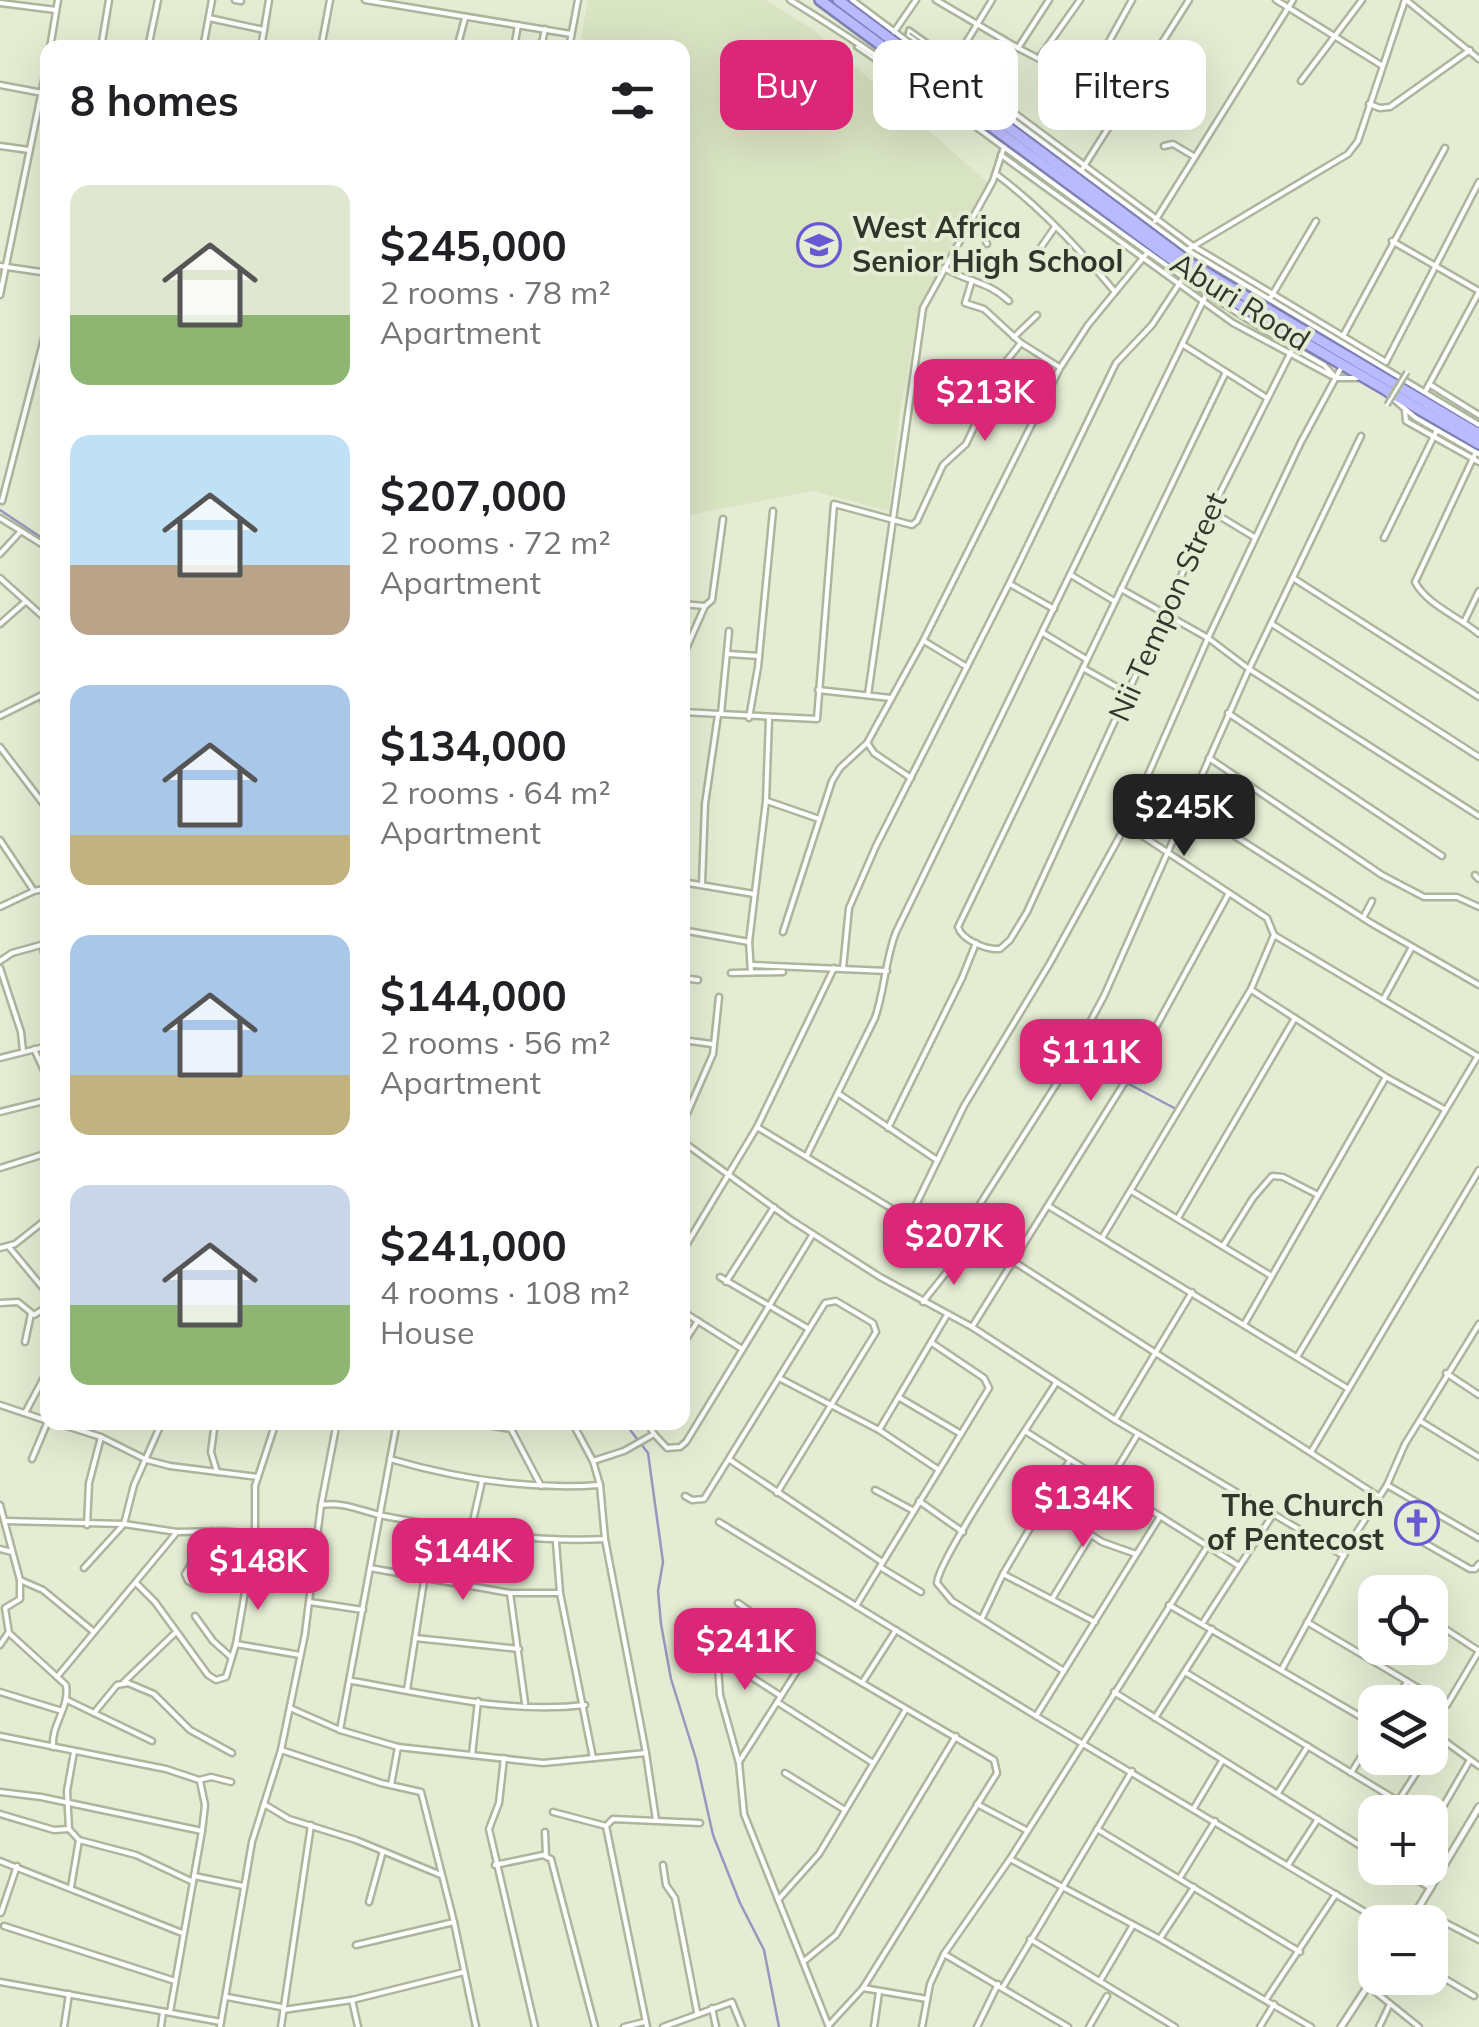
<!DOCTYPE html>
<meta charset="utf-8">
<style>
body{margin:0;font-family:Mulish,sans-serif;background:#f6f6f6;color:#202124;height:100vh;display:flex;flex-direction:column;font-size:38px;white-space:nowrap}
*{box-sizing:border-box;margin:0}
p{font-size:32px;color:#757577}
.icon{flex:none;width:55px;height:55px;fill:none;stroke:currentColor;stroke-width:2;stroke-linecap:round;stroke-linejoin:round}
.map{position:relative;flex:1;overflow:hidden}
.panel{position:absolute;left:40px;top:40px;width:650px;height:1390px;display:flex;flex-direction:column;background:#fff;border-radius:20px;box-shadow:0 10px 40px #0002}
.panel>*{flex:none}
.banner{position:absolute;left:720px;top:40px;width:608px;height:90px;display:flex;gap:20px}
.tools{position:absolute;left:1358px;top:1575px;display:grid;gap:20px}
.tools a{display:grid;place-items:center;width:90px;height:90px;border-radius:20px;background:#fff;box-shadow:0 10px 40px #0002;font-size:50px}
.price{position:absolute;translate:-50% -85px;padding:0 22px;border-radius:20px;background:#db2777;color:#fff;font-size:32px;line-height:65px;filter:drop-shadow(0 2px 5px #0008)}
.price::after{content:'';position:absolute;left:50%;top:60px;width:30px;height:22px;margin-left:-15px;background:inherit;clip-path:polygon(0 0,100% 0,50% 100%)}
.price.current{background:#222;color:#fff}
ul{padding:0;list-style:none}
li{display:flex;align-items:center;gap:30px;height:250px;padding:0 30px}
li span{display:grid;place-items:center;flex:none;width:280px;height:200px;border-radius:20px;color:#555}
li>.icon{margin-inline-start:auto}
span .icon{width:120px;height:120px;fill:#fffc;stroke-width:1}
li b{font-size:42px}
h2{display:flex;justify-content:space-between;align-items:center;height:120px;padding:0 30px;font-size:42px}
.chip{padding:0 35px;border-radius:20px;background:#fff;box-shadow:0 10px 40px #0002;font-size:35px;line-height:90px}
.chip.current{background:#db2777;color:#fff}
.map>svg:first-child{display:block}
.built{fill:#d9e4c3}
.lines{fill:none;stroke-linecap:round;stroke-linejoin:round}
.stream{stroke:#9698bf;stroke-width:2.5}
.pedestrian-casing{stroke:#adb69d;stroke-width:8}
.minor-casing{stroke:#adb69d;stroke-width:9}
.tertiary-casing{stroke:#adb69d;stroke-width:10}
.trunk-casing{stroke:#7f80b5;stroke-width:14}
.pedestrian{stroke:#fff;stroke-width:2.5}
.minor{stroke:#fff;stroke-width:4}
.tertiary{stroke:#fff;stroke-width:5}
.trunk{stroke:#babaff;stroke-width:9}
.pedestrian-bridge-casing{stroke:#adb69d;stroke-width:8;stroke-linecap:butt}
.pedestrian-bridge{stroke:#fff;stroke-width:2.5}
.labels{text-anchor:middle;stroke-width:8;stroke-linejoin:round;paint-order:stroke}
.poi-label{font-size:30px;font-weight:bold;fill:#31352b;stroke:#e4edd3;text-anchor:start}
.street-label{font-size:30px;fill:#31352b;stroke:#e4edd3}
</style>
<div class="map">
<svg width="1479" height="2027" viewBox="0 0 1479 2027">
<rect width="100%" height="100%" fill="#e4edd3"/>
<path class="built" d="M588,0H766L815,31L992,186L920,303L899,418L889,511L813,491L683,516L682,48H579Z"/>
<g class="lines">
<g class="stream">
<path d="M0,510L48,542"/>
<path d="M1125,1082L1178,1110"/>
<path d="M624,1422L648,1453L663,1562L658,1591L661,1624L671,1679L696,1759L713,1835L740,1903L764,1950L779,2027"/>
</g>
<g class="pedestrian-casing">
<g id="pedestrian">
<path d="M923,43L947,61L945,63C933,54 921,43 908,35L909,30L930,45L925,53"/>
<path d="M857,47L923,92L934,104"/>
<path d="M898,77L922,95L918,100L880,71L901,83L908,76"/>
</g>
</g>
<g class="minor-casing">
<g id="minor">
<path d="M235,0L241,1"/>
<path d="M365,0L571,34"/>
<path d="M790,0C975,113 1136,260 1324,365L1336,378H1357"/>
<path d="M852,0L1187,250L1479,425"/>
<path d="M936,0L1018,48L1155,119"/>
<path d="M1276,0L1381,65"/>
<path d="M1406,0L1479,59"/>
<path d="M0,3L56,10"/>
<path d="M209,18L264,30"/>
<path d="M894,32L916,0"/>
<path d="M50,48L58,0"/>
<path d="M101,48L109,0"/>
<path d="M148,48L158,0"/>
<path d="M203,48L212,0"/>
<path d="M261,48L269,0"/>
<path d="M321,48L330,0"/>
<path d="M457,48L465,18"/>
<path d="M514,48L518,25"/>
<path d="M541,48L545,29"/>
<path d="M569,48L578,0"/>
<path d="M1018,48L1049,0"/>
<path d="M1039,58L1080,0"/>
<path d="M953,64L992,0"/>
<path d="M951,66L1193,246L1386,362"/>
<path d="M1301,81L1362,0"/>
<path d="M1086,83L1132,0"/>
<path d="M0,85L48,94"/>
<path d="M1369,104L1380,108L1390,107L1470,50"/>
<path d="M0,146L29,150"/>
<path d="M1164,146L1173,144L1195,157"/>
<path d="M1001,155L1233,323L1332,376"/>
<path d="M1081,171L1189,0"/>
<path d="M996,174C1041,208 1079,248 1115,292"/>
<path d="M1155,221L1293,0"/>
<path d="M971,225L983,235L987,244"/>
<path d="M1392,241L1479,291"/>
<path d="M1187,250L1348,154L1358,141L1405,0"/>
<path d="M1046,262L1039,250L1055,227"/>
<path d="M0,266L48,273"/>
<path d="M944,268C969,283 986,280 1009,301"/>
<path d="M972,280L965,303L984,309L1021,343L1059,367"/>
<path d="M0,295L48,61"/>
<path d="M1271,297L1316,221"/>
<path d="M1343,336L1445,148"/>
<path d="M1014,337L1037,315"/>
<path d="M1182,344L1267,398"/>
<path d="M1386,362L1479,182"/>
<path d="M1226,372L958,927C962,940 986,950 1000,949L1010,940L1027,912L1211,511L1293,348"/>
<path d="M1429,384L1479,415"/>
<path d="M1385,392L1416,418L1479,454"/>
<path d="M1425,392L1479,292"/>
<path d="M1405,411L1406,421L1479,462"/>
<path d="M1476,452L1415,582C1427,605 1460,617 1479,634"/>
<path d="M2,501L48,323"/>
<path d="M1211,511L1254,537"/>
<path d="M0,518L21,531L0,554"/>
<path d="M21,531L48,548"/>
<path d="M1384,538L1437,430"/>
<path d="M1071,575L1114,601"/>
<path d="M0,578L48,621"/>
<path d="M1293,578L1479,697"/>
<path d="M1010,584L1054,609"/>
<path d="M1121,589L1208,638L1249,669L1479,816"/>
<path d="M682,604L705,606"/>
<path d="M1464,622L1479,591"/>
<path d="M0,624L25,602"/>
<path d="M1272,624L1479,757"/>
<path d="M1043,633L1086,659"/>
<path d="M924,641L967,667"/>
<path d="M729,654L759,656"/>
<path d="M682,658L705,606L712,600L723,519"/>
<path d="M1083,668L1129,694"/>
<path d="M818,690L891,698"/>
<path d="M868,695L923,308L993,181L1004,147"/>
<path d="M41,696L48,710"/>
<path d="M682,712L817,719L834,504L912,525L917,521L943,465L966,444L1004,364L1021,343"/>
<path d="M1228,713L1442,856"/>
<path d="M721,714L729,631"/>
<path d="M0,716L48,692"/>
<path d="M749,718L758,667L773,511"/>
<path d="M868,744L874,753L911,778"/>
<path d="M0,747L48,810"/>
<path d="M1209,758L1382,875L1424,897H1457L1479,907"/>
<path d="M767,801L819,819"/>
<path d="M1189,807L1371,923L1479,985"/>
<path d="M0,840L34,891"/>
<path d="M1475,875L1479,879"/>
<path d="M682,882L754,894"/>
<path d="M702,884L705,804L718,715"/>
<path d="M0,907L34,891L48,888"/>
<path d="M1363,918L1372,901"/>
<path d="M682,930L749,942"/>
<path d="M783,932L832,781L840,768L867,743L923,641L1060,368L1088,325L1148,252"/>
<path d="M1274,935L1479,1057"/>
<path d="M42,946L48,966"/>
<path d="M0,961L12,953L48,943"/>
<path d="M752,965L887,971"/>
<path d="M0,968L21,1032L23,1051"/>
<path d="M843,968L849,908L876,846L1009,584L1116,363L1152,325L1183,278"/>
<path d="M751,972L749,942L766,801L769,719"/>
<path d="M731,973L783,972"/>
<path d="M682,978L698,980"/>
<path d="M1253,991L1386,1077L1444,1109"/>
<path d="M1383,1000L1412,947"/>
<path d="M682,1040L712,1044"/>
<path d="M34,1049L48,1079"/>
<path d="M0,1058L48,1046"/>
<path d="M839,1094L937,1160"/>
<path d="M0,1112L48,1100"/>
<path d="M682,1125L713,1054L719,997"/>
<path d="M757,1127L942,1239L966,1226L1059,1080L1104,996L1249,669L1361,436"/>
<path d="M888,1128L962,978L976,943"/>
<path d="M682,1141L791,1220L880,1277L972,1327L1115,1420L1344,1556"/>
<path d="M807,1155L875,1018C885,989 885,960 896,932L1206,295"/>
<path d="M0,1168L48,1153"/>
<path d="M1133,1192L1270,1275"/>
<path d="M1050,1207L1347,1388"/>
<path d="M1178,1218L1295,1018"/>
<path d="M909,1219L964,1106L1050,963L1126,825L1208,638L1301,442L1341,368"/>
<path d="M1102,1238L1251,989L1274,935L1267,918L1126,825"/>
<path d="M1223,1246L1253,1198L1272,1176L1283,1177L1316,1194"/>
<path d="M9,1247L48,1294"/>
<path d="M0,1248L15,1244L48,1218"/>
<path d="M682,1252L757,1127L834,968"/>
<path d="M1016,1263L1378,1496"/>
<path d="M720,1277L809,1329"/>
<path d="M726,1282L774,1207"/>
<path d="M923,1302C937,1282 970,1251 966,1226"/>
<path d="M0,1303L18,1302L34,1315L48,1306"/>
<path d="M682,1311L742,1349"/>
<path d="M1245,1323L1386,1077"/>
<path d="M972,1327L1133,1069L1229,893"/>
<path d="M25,1342L31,1314"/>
<path d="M682,1345L698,1321"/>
<path d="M1297,1357L1478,1056"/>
<path d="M1446,1373L1479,1395"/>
<path d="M779,1378L879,1430L939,1470"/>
<path d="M1056,1383C1037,1413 938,1559 937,1583L952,1601L1064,1671"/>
<path d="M900,1398L961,1434"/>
<path d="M0,1405L48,1421"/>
<path d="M25,1413L48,1370"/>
<path d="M1115,1420L1192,1292"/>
<path d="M1420,1421L1479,1457"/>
<path d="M54,1422L101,1437L147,1460L170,1466L258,1477"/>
<path d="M215,1422L211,1452L217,1472"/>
<path d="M337,1422L321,1505L305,1634L281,1750L381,1783L421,1792L454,1922L476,2027"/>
<path d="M469,1422L511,1429L541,1486"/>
<path d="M572,1422L593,1461L600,1485L605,1539L646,1753L656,1820"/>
<path d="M879,1430L947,1315"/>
<path d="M1025,1431L1239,1566"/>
<path d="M654,1434L667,1448L680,1447L686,1442L813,1234"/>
<path d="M1311,1452L1479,1170"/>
<path d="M32,1459L48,1421"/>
<path d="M390,1459C458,1479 528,1490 600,1485"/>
<path d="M730,1460L882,1562"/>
<path d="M593,1461L624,1451L654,1434L647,1422"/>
<path d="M1107,1485L1138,1434"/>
<path d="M1387,1485L1479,1538"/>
<path d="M875,1490L914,1511"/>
<path d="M685,1496L692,1500L704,1499L825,1303L836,1301L873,1323L876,1332L777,1493"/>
<path d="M919,1501L963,1532"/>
<path d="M0,1505L20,1580V1599L5,1608L9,1633L66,1685C70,1708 51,1724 53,1747"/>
<path d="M321,1505C345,1501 365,1513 389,1517C461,1530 532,1543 605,1539"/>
<path d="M1040,1514L1070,1521L1102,1542L1136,1554"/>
<path d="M5,1521L124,1524L177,1532L224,1531L277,1537L318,1532"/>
<path d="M719,1522L1036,1716L1382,1922"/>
<path d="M87,1525L89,1483L101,1437"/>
<path d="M471,1530L482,1481"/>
<path d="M1421,1541L1470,1569H1475L1479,1564"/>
<path d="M556,1542L560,1593L593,1758"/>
<path d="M0,1549L12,1552"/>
<path d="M880,1567L921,1592"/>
<path d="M84,1568L124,1524L134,1485L162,1422"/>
<path d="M370,1568L510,1593H558"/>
<path d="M1003,1574L1095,1622"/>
<path d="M20,1580L43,1590L94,1632"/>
<path d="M136,1583L155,1602L208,1675L216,1680L226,1677L236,1644L255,1534V1486L276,1422"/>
<path d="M201,1588L188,1581L185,1574L212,1531"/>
<path d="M1387,1591L1389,1592"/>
<path d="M510,1593L525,1703"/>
<path d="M1052,1599L1091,1535"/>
<path d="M310,1602L363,1610"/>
<path d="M738,1603L809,1652L994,1760L997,1773L863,1988L829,2025"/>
<path d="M1169,1605L1375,1725"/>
<path d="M856,1606L989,1388L984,1378L932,1343"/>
<path d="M195,1616L213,1641L231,1657"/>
<path d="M982,1618L1003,1574L1070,1460"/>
<path d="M1430,1619L1479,1651"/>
<path d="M1204,1621L1272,1516"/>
<path d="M1307,1622L1447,1705L1479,1651"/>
<path d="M715,1626L720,1695L739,1763L744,1814L829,2027"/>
<path d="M415,1638L519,1649"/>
<path d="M236,1644L300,1655"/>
<path d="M0,1645L8,1633"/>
<path d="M716,1661L728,1662L781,1696"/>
<path d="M1282,1669L1355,1535L1387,1485L1405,1444L1479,1324"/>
<path d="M1185,1672L1398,1801"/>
<path d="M57,1677L177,1532"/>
<path d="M352,1681C428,1694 508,1714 585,1705"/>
<path d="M124,1682L174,1634"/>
<path d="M862,1683L896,1630"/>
<path d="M407,1690L424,1581"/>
<path d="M0,1692L62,1711"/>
<path d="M1114,1692L1375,1855"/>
<path d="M67,1700L152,1741"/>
<path d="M777,1702L873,1763"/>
<path d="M1394,1702L1407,1682"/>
<path d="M290,1708L340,1730L398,1747L543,1763L646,1753"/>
<path d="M94,1713L117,1685L128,1683L154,1694L190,1730L232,1753"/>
<path d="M1036,1716L1159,1518"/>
<path d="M1155,1718L1212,1629"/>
<path d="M340,1730L397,1422"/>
<path d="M0,1736L166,1769L199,1780L211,1777L231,1782"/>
<path d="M74,1752L67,1791L69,1829L79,1840L136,1855L193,1882"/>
<path d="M1430,1752L1442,1739L1479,1766"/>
<path d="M472,1755L478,1701"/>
<path d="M504,1758L499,1803L489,1829L535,2027"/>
<path d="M739,1762L809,1652"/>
<path d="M785,1773L845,1810"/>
<path d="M1351,1773L1375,1734"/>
<path d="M391,1785L398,1747"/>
<path d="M0,1792L41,1797L202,1831"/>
<path d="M1278,1793L1308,1746"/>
<path d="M264,1804L289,1819L356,1840L441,1875"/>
<path d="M977,1804L1026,1830"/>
<path d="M1444,1805L1470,1760"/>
<path d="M1194,1808L1222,1761"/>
<path d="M553,1812L606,1826"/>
<path d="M1391,1812L1426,1758"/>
<path d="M0,1814L54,1830L69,1829"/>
<path d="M1097,1829L1300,1952"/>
<path d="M545,1832L546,1855"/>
<path d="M1368,1851L1375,1840"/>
<path d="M1010,1859L1160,1939L1311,2027"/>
<path d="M0,1861L182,1933"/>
<path d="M495,1865L543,1855L551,1859L595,2027"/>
<path d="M663,1865L666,1885L675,1898L697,2012"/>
<path d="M1288,1865L1318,1819"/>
<path d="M1396,1868L1431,1888"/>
<path d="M194,1876L243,1886"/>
<path d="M1181,1876L1215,1821"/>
<path d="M71,1887L79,1840"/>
<path d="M778,1900L819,1854L906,1709"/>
<path d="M369,1902L383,1851"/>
<path d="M1419,1909L1479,1940"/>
<path d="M1,1913L17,1866"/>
<path d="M4,1926L175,1981"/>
<path d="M1161,1937L1194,1887"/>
<path d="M1030,1939L1175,2027"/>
<path d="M356,1945L454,1922"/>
<path d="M944,1954L1068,2027"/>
<path d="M803,1962L836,1935L956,1736"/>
<path d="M1430,1970L1474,1996"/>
<path d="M1100,1981L1133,1925"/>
<path d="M0,1982L221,2022"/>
<path d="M1368,1986L1419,2027"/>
<path d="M1003,1987L1132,1771"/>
<path d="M863,1988L927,1999"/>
<path d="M227,1997L281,2007"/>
<path d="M1267,1998L1336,1894"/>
<path d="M352,2000L358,2027"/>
<path d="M712,2008L716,2027"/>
<path d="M283,2010L352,2000L464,1972"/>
<path d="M170,2012L202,1831L205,1805L200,1781"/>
<path d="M64,2027L69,1994"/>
<path d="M161,2027L163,2012"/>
<path d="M220,2027L252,1842L281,1750"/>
<path d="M281,2027L311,1825"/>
<path d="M624,2027L644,2022"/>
<path d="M647,2027L606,1826L613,1819L700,1823"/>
<path d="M663,2027L732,2002L742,2027"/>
<path d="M874,2027L879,1992"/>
<path d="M922,2027L930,1984L944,1954L1010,1859L1207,1547"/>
<path d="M977,2027L998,1984"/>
<path d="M1089,2027L1107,1996"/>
<path d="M1260,2027L1274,2004"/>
<path d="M1379,2027L1390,2004"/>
</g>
</g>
<g class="tertiary-casing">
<g id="tertiary">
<path d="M1410,1922L1479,1807"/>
<path d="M1341,2027L1375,1975"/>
</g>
</g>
<g class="trunk-casing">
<g id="trunk">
<path d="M820,0L1209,287L1479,444"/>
<path d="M838,0L1191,264L1479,434"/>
</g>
</g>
<use href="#pedestrian" class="pedestrian"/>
<use href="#minor" class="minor"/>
<use href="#tertiary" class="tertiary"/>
<use href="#trunk" class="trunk"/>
<g class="pedestrian-bridge-casing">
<g id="pedestrian-bridge">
<path d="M898,77L923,43"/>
<path d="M1387,405L1407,372"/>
</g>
</g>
<use href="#pedestrian-bridge" class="pedestrian-bridge"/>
</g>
<defs>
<g id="school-ring" transform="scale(2.25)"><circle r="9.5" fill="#e4edd3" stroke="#6759d3" stroke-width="1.5"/><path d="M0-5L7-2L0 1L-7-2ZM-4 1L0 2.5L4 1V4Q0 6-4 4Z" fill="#6759d3"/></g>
<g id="church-ring" transform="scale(2.25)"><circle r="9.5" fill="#e4edd3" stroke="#6759d3" stroke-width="1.5"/><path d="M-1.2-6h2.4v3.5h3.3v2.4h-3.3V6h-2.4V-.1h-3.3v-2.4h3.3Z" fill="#6759d3"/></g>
</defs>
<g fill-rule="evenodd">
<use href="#school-ring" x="819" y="245"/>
<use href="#church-ring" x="1417" y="1523"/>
</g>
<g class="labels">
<g class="poi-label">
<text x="852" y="238">West Africa<tspan x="852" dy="34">Senior High School</tspan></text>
<text x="1384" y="1516" text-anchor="end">The Church<tspan x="1384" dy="34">of Pentecost</tspan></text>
</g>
<g class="street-label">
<text transform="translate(1240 302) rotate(32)" y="10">Aburi Road</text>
<text transform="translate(1168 607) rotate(-66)" y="10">Nii Tempon Street</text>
</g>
</g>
</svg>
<div class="tools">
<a><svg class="icon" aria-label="locate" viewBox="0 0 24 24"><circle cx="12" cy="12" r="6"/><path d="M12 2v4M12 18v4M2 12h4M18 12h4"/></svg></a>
<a><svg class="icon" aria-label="layers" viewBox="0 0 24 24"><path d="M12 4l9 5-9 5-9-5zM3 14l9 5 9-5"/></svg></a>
<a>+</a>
<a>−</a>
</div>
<b class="price" style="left:985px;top:444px">$213K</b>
<b class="price current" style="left:1184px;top:859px">$245K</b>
<b class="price" style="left:1091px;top:1104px">$111K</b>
<b class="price" style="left:954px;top:1288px">$207K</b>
<b class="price" style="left:1083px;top:1550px">$134K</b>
<b class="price" style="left:463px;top:1603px">$144K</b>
<b class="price" style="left:258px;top:1613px">$148K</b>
<b class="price" style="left:745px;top:1693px">$241K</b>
<div class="banner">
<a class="chip current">Buy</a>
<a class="chip">Rent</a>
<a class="chip">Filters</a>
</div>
<section class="panel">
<h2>8 homes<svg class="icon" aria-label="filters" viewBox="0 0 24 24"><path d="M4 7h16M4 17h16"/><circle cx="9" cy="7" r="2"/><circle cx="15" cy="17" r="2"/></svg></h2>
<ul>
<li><span style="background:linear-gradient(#dfe7d0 65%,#8fb573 0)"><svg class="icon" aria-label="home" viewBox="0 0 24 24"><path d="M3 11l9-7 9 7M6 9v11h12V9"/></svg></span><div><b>$245,000</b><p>2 rooms · 78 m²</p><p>Apartment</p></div></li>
<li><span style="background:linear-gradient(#bfe0f5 65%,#b9a48a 0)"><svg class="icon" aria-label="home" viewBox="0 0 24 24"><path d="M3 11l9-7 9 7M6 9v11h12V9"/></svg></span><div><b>$207,000</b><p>2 rooms · 72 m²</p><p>Apartment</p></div></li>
<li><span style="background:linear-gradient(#a9c7e8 75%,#c2b280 0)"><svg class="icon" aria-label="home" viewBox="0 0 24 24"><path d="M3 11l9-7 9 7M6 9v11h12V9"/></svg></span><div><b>$134,000</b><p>2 rooms · 64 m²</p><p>Apartment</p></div></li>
<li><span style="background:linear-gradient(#a9c7e8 70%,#c2b280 0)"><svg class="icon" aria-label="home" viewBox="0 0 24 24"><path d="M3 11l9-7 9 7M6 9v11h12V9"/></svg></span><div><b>$144,000</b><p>2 rooms · 56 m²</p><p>Apartment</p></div></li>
<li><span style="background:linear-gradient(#c9d6e8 60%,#8fb573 0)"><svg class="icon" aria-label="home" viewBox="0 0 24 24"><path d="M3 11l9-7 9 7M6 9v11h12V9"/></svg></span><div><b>$241,000</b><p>4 rooms · 108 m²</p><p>House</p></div></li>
</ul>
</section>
</div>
